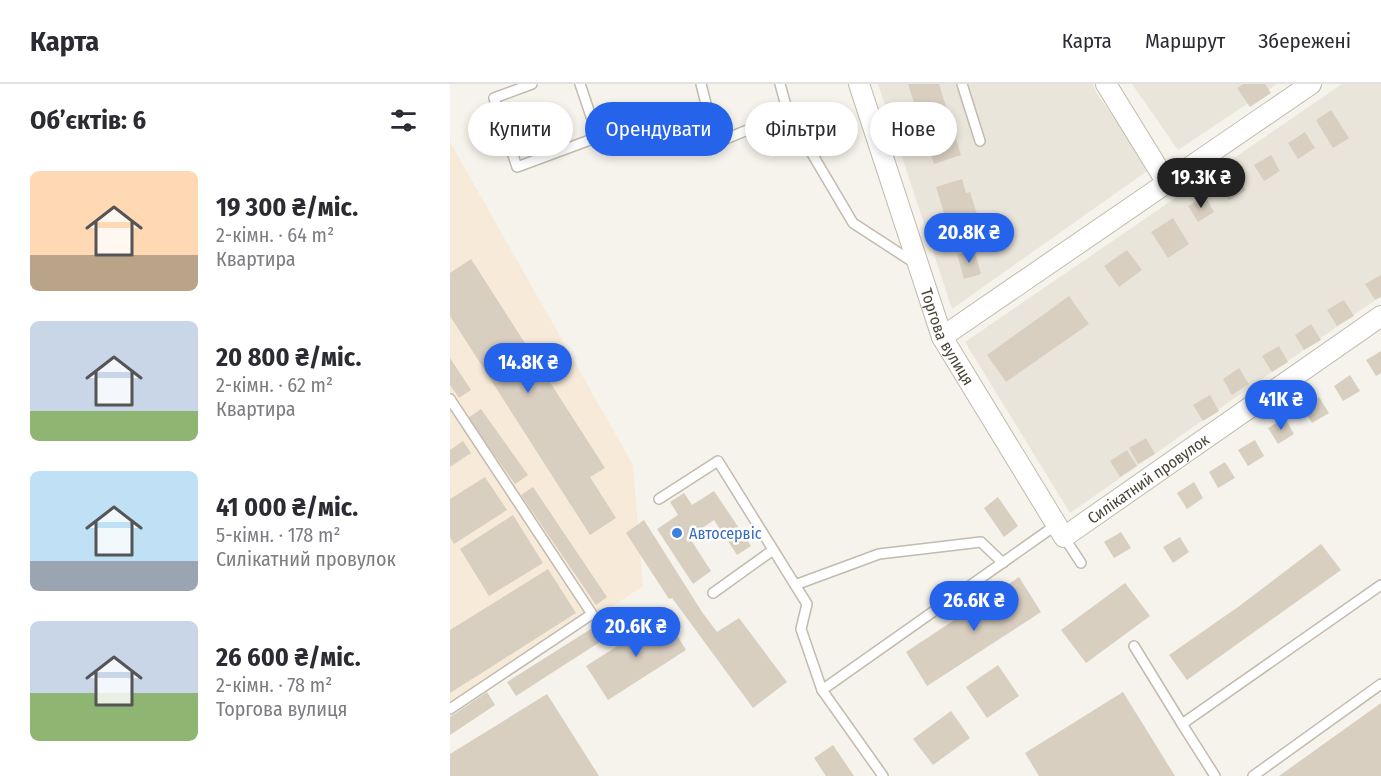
<!DOCTYPE html>
<html lang="uk">
<meta charset="utf-8">
<style>
body{margin:0;font-family:"Fira Sans Condensed",sans-serif;background:#f2f2f3;color:#2b2b33;height:100vh;display:flex;flex-direction:column;font-size:22px;white-space:nowrap}
*{box-sizing:border-box;margin:0}
p{font-size:20px;color:#7c7c81}
.icon{flex:none;width:33px;height:33px;fill:none;stroke:currentColor;stroke-width:2;stroke-linecap:round;stroke-linejoin:round}
.map{position:relative;flex:1;overflow:hidden}
.drawer{display:flex;flex-direction:column;background:#fff;width:450px}
.drawer>*{flex:none}
.guide{position:absolute;left:18px;top:18px;width:570px;height:54px;display:flex;gap:12px}
.price{position:absolute;translate:-50% -51px;padding:0 14px;border-radius:21px;background:#2563eb;color:#fff;font-size:20px;line-height:39px;filter:drop-shadow(0 2px 3px #0008)}
.price::after{content:'';position:absolute;left:50%;top:36px;width:18px;height:14px;margin-left:-9px;background:inherit;clip-path:polygon(0 0,100% 0,50% 100%)}
.price.current{background:#222;color:#fff}
ul{padding:0;list-style:none}
li{display:flex;align-items:center;gap:18px;height:150px;padding:0 30px}
li span{display:grid;place-items:center;flex:none;width:168px;height:120px;border-radius:9px;color:#555}
li>.icon{margin-inline-start:auto}
span .icon{width:72px;height:72px;fill:#fffc;stroke-width:1}
li b{font-size:26px}
h2{display:flex;justify-content:space-between;align-items:center;height:72px;padding:0 30px;font-size:26px}
.pill{padding:0 21px;border-radius:27px;background:#fff;box-shadow:0 3px 9px #0003;font-size:21px;line-height:54px}
.pill.current{background:#2563eb;color:#fff}
header{display:flex;align-items:center;gap:36px;box-sizing:border-box;height:84px;padding:0 30px;background:#fff;border-bottom:2px solid #e1e1e2}
header strong{font-size:28px}
nav{display:flex;gap:33px;margin-inline-start:auto;font-size:21px}
main{display:flex;flex:1;min-height:0}
.map>svg:first-child{display:block}
.residential{fill:#eae5da}
.commercial{fill:#f7ead8}
.building{fill:#d8cfc1}
.lines{fill:none;stroke-linecap:round;stroke-linejoin:round}
.lane-casing{stroke:#c2bbae;stroke-width:12}
.street-casing{stroke:#c2bbae;stroke-width:22}
.lane{stroke:#fff;stroke-width:9}
.street{stroke:#fff;stroke-width:20}
.shop-dot{fill:#3f7fe0;stroke:#fff;stroke-width:2}
.labels{text-anchor:middle;stroke-width:5;stroke-linejoin:round;paint-order:stroke}
.street-label{font-size:16px;fill:#4b4439;stroke:#fff}
.shop-label{font-size:16px;fill:#366cbe;stroke:#fff;text-anchor:start}
</style>
<header>
<strong>Карта</strong>
<nav><a>Карта</a><a>Маршрут</a><a>Збережені</a></nav>
</header>
<main>
<section class="drawer">
<h2>Об’єктів: 6<svg class="icon" aria-label="filters" viewBox="0 0 24 24"><path d="M4 7h16M4 17h16"/><circle cx="9" cy="7" r="2"/><circle cx="15" cy="17" r="2"/></svg></h2>
<ul>
<li><span style="background:linear-gradient(#ffd9b3 70%,#b9a48a 0)"><svg class="icon" aria-label="home" viewBox="0 0 24 24"><path d="M3 11l9-7 9 7M6 9v11h12V9"/></svg></span><div><b>19 300 ₴/міс.</b><p>2-кімн. · 64 m²</p><p>Квартира</p></div></li>
<li><span style="background:linear-gradient(#c9d6e8 75%,#8fb573 0)"><svg class="icon" aria-label="home" viewBox="0 0 24 24"><path d="M3 11l9-7 9 7M6 9v11h12V9"/></svg></span><div><b>20 800 ₴/міс.</b><p>2-кімн. · 62 m²</p><p>Квартира</p></div></li>
<li><span style="background:linear-gradient(#bfe0f5 75%,#9aa5b1 0)"><svg class="icon" aria-label="home" viewBox="0 0 24 24"><path d="M3 11l9-7 9 7M6 9v11h12V9"/></svg></span><div><b>41 000 ₴/міс.</b><p>5-кімн. · 178 m²</p><p>Силікатний провулок</p></div></li>
<li><span style="background:linear-gradient(#c9d6e8 60%,#8fb573 0)"><svg class="icon" aria-label="home" viewBox="0 0 24 24"><path d="M3 11l9-7 9 7M6 9v11h12V9"/></svg></span><div><b>26 600 ₴/міс.</b><p>2-кімн. · 78 m²</p><p>Торгова вулиця</p></div></li>
</ul>
</section>
<div class="map">
<svg width="931" height="692" viewBox="0 0 931 692">
<rect width="100%" height="100%" fill="#f6f3ec"/>
<g class="residential">
<path d="M428,0H643L647,10L700,85L502,225Z"/>
<path d="M682,0H827L728,66Z"/>
<path d="M892,0H931V212L620,429L515,258Z"/>
</g>
<path class="commercial" d="M0,58L183,381L193,502L0,631Z"/>
<g class="building">
<path d="M458,0H489L511,71L484,80Z"/>
<path d="M793,0H815L821,9L800,23L787,4Z"/>
<path d="M881,26L899,54L883,64L866,36Z"/>
<path d="M855,48L865,64L848,75L838,59Z"/>
<path d="M821,71L830,87L814,97L804,81Z"/>
<path d="M786,90L796,106L779,116L769,100Z"/>
<path d="M512,95L516,109L520,108L527,130L497,139L486,103Z"/>
<path d="M755,112L764,128L748,138L738,122Z"/>
<path d="M723,134L739,160L718,174L701,148Z"/>
<path d="M524,165L531,190L514,195L507,170Z"/>
<path d="M677,166L692,186L669,203L654,182Z"/>
<path d="M21,175L155,384L140,393L166,434L140,451L0,232V189Z"/>
<path d="M931,191V213L925,216L915,200Z"/>
<path d="M619,212L639,240L556,298L537,271Z"/>
<path d="M894,216L904,232L887,242L877,226Z"/>
<path d="M861,240L871,256L854,266L845,251Z"/>
<path d="M829,262L838,278L822,288L812,272Z"/>
<path d="M931,267V289L926,292L916,276Z"/>
<path d="M0,274L21,306L9,314L0,301Z"/>
<path d="M789,284L799,300L782,311L773,295Z"/>
<path d="M900,291L910,307L893,317L884,302Z"/>
<path d="M760,311L769,327L753,337L743,321Z"/>
<path d="M869,313L879,329L862,339L852,323Z"/>
<path d="M31,325L78,391L65,400L18,334Z"/>
<path d="M835,334L844,350L828,360L818,344Z"/>
<path d="M696,354L705,370L688,380L679,364Z"/>
<path d="M805,356L814,372L798,382L788,366Z"/>
<path d="M13,357L21,369L0,383V366Z"/>
<path d="M677,366L687,382L670,393L660,377Z"/>
<path d="M775,378L785,394L768,404L759,388Z"/>
<path d="M35,393L57,426L4,460L0,453V415Z"/>
<path d="M744,398L753,414L737,425L727,409Z"/>
<path d="M83,403L157,513L146,521L71,411Z"/>
<path d="M264,407L301,462L287,471L264,436L239,453L261,487L243,500L207,445L228,431L220,418L234,409L242,421Z"/>
<path d="M548,413L568,442L554,453L534,424Z"/>
<path d="M63,431L93,479L39,512L10,465Z"/>
<path d="M194,436L252,528L267,548L289,534L337,598L303,624L222,514L219,515L176,449Z"/>
<path d="M671,448L681,464L664,474L654,458Z"/>
<path d="M730,453L739,468L723,479L713,463Z"/>
<path d="M871,460L891,486L737,596L719,571L788,523Z"/>
<path d="M98,485L126,529L0,609V546Z"/>
<path d="M569,493L591,528L477,602L456,568Z"/>
<path d="M675,499L700,532L636,579L611,546Z"/>
<path d="M215,532L236,566L158,616L136,582Z"/>
<path d="M144,543L153,556L66,612L57,598Z"/>
<path d="M548,581L569,612L537,634L516,603Z"/>
<path d="M37,608L45,621L0,651V633Z"/>
<path d="M673,608L725,692H589L575,669Z"/>
<path d="M97,610L149,692H0V670Z"/>
<path d="M931,619V692H829Z"/>
<path d="M501,627L520,654L483,681L463,655Z"/>
<path d="M383,661L404,692H376L364,674Z"/>
</g>
<g class="lines">
<g class="lane-casing">
<g id="lane">
<path d="M82,0L44,14L67,83L148,53L130,0"/>
<path d="M251,0L266,59L338,29L330,0"/>
<path d="M512,0L530,57"/>
<path d="M338,29L403,139L466,180"/>
<path d="M0,315L142,530L0,625"/>
<path d="M209,415L268,377L357,520L351,545L372,606L606,441"/>
<path d="M614,453L631,479"/>
<path d="M345,501L429,470L531,458L553,479"/>
<path d="M263,509L323,466"/>
<path d="M684,562L732,640"/>
<path d="M372,606L433,692"/>
<path d="M765,692L732,640L931,501"/>
<path d="M803,692L931,600"/>
</g>
</g>
<g class="street-casing">
<g id="street">
<path id="s1" d="M409,0L492,253L614,453L931,232"/>
<path d="M656,0L717,99"/>
<path d="M492,253L861,0"/>
</g>
</g>
<use href="#lane" class="lane"/>
<use href="#street" class="street"/>
</g>
<circle class="shop-dot" cx="227" cy="449" r="6"/>
<g class="labels">
<g class="street-label">
<text dy="6" stroke="none"><textPath href="#s1" startOffset="268">Торгова вулиця</textPath></text>
<text dy="6" stroke="none"><textPath href="#s1" startOffset="603">Силікатний провулок</textPath></text>
</g>
<g class="shop-label">
<text x="239" y="455">Автосервіс</text>
</g>
</g>
</svg>
<b class="price current" style="left:751px;top:125px">19.3K ₴</b>
<b class="price" style="left:519px;top:180px">20.8K ₴</b>
<b class="price" style="left:78px;top:310px">14.8K ₴</b>
<b class="price" style="left:831px;top:347px">41K ₴</b>
<b class="price" style="left:524px;top:548px">26.6K ₴</b>
<b class="price" style="left:186px;top:574px">20.6K ₴</b>
<div class="guide">
<a class="pill">Купити</a>
<a class="pill current">Орендувати</a>
<a class="pill">Фільтри</a>
<a class="pill">Нове</a>
</div>
</div>
</main>
